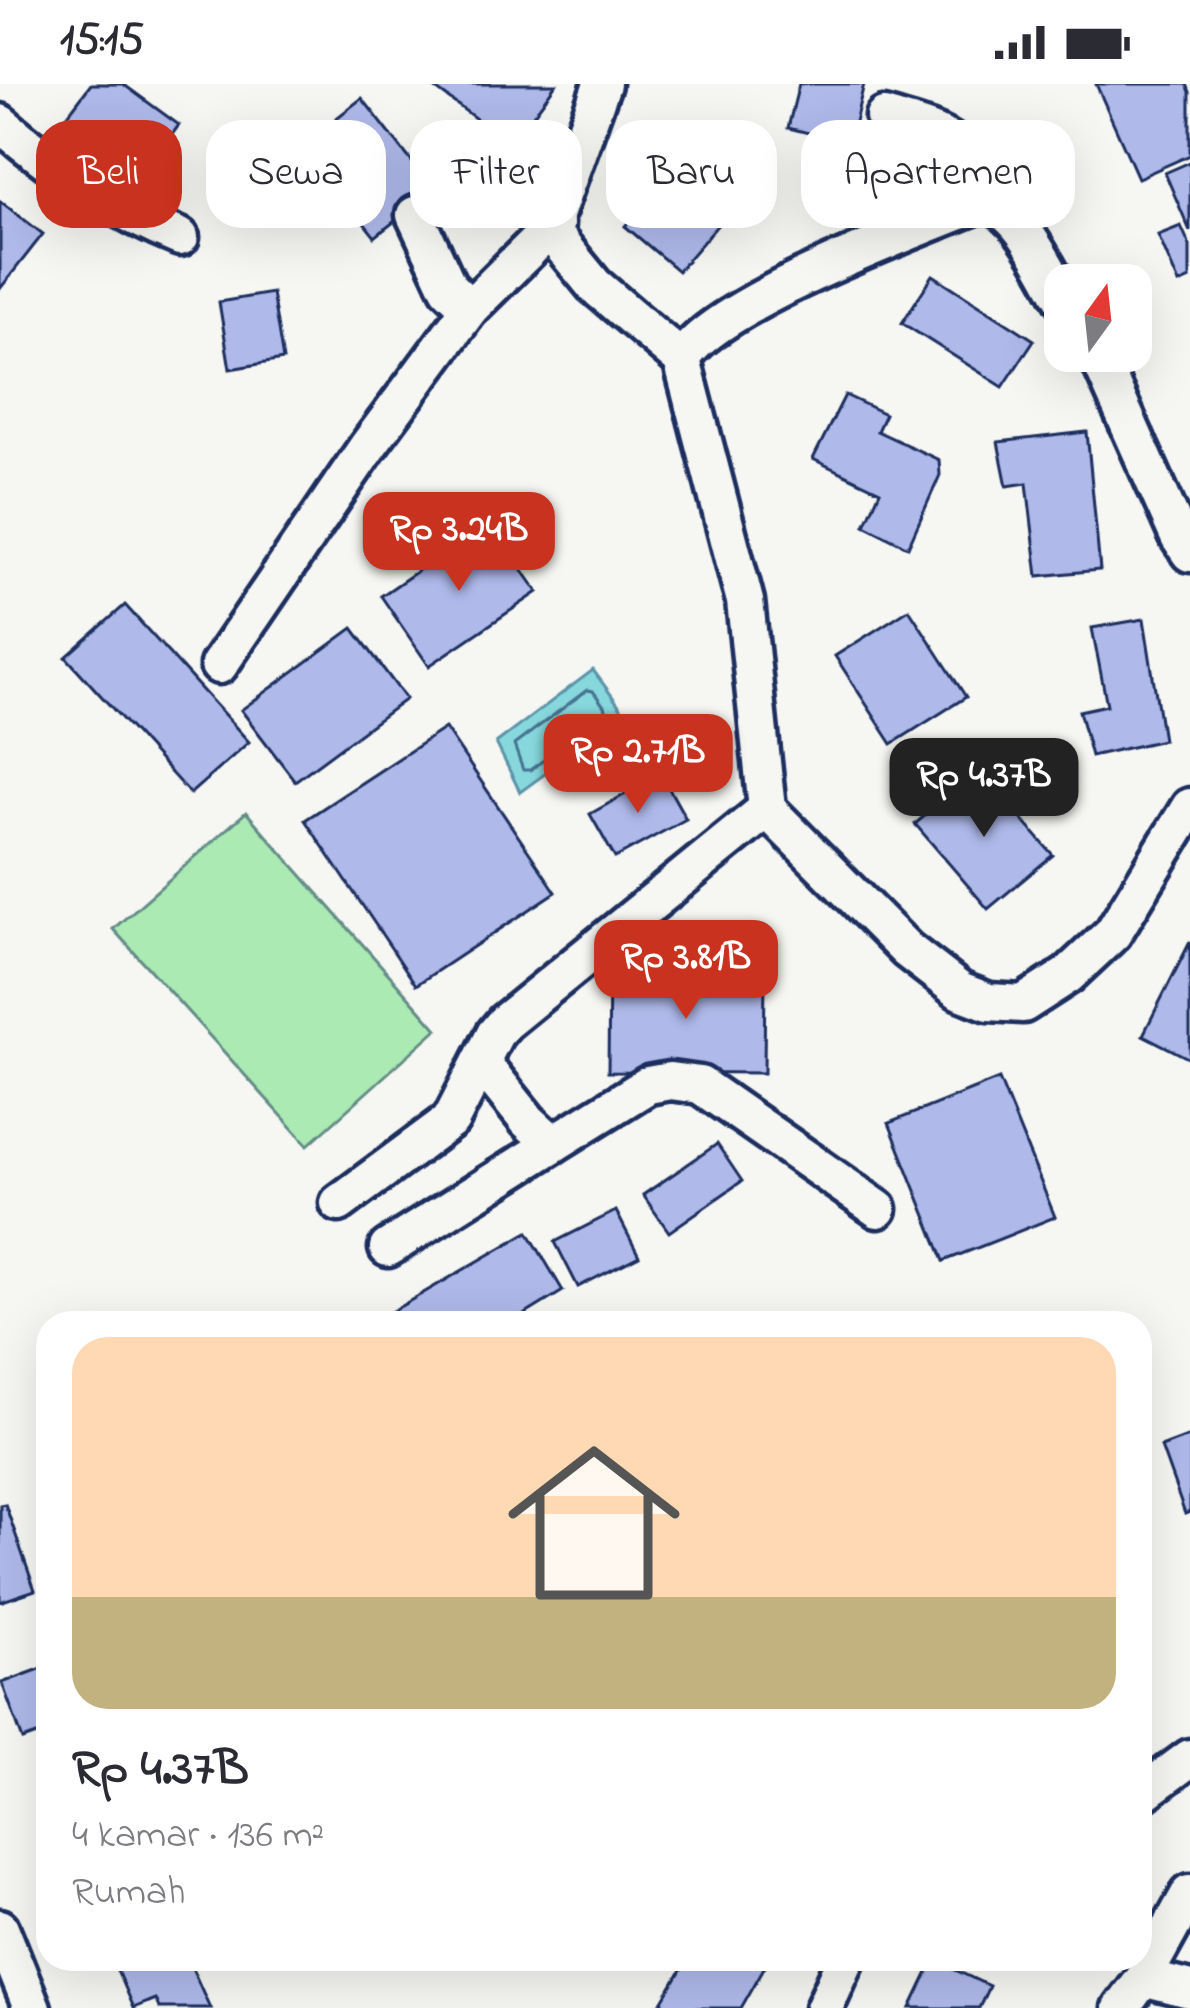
<!DOCTYPE html>
<html lang="id">
<meta charset="utf-8">
<style>
body{margin:0;font-family:"Indie Flower",sans-serif;background:#f2f2f3;color:#2b2b33;height:100vh;display:flex;flex-direction:column;font-size:45px;white-space:nowrap}
*{box-sizing:border-box;margin:0}
p{font-size:39px;color:#7c7c81}
.icon{flex:none;width:66px;height:66px;fill:none;stroke:currentColor;stroke-width:2;stroke-linecap:round;stroke-linejoin:round}
.map{position:relative;flex:1;overflow:hidden}
.sheet{position:absolute;left:36px;top:1227px;width:1116px;height:660px;display:flex;flex-direction:column;background:#fff;border-radius:36px;box-shadow:0 12px 48px #0002}
.sheet>*{flex:none}
.hud{position:absolute;left:36px;top:36px;width:1119px;height:108px;display:flex;gap:24px}
.needle{width:78px;rotate:15deg}
.tools{position:absolute;left:1044px;top:180px;display:grid;gap:24px}
.tools a{display:grid;place-items:center;width:108px;height:108px;border-radius:24px;background:#fff;box-shadow:0 12px 48px #0002;font-size:60px}
.price{position:absolute;translate:-50% -102px;padding:0 27px;border-radius:24px;background:#c8321e;color:#fff;font-size:39px;line-height:78px;filter:drop-shadow(0 3px 6px #0008)}
.price::after{content:'';position:absolute;left:50%;top:72px;width:36px;height:27px;margin-left:-18px;background:inherit;clip-path:polygon(0 0,100% 0,50% 100%)}
.price.current{background:#222;color:#fff}
ul{padding:0;list-style:none}
li{display:grid;align-content:center;gap:24px;height:636px;padding:0 36px}
li span{display:grid;place-items:center;height:372px;border-radius:36px;color:#555}
li>.icon{margin-inline-start:auto}
span .icon{width:216px;height:216px;fill:#fffc;stroke-width:1}
li b{font-size:51px}
.chip{padding:0 42px;border-radius:36px;background:#fff;box-shadow:0 12px 48px #0002;font-size:42px;line-height:108px}
.chip.current{background:#c8321e;color:#fff}
.status{display:flex;justify-content:space-between;align-items:center;height:84px;padding:0 60px;background:#fff;direction:ltr}
.status svg{height:33px;fill:currentColor}
.map>svg:first-child{display:block}
.green{fill:#abeab2;stroke:#638c88;stroke-width:3}
.water{fill:#87d8dd;stroke:#5c94aa;stroke-width:3}
.lines{fill:none;stroke-linecap:round;stroke-linejoin:round}
.shore{stroke:#467391;stroke-width:3}
.building{fill:#afb9ea;stroke:#1b2f5e;stroke-width:3}
.minor-casing{stroke:#1b2f5e;stroke-width:45}
.minor{stroke:#f6f6f2;stroke-width:36}
</style>
<div class="status"><b>15:15</b><svg viewBox="0 0 49 12"><path d="M0 12V9h3v3zM5 12V6h3v6zM10 12V3h3v9zM15 12V0h3v12zM26 1h20v11H26zM47 4h2v5h-2z"/></svg></div>
<div class="map">
<svg width="1190" height="1924" viewBox="0 0 1190 1924">
<rect width="100%" height="100%" fill="#f6f6f2"/>
<filter id="ink" filterUnits="userSpaceOnUse"><feTurbulence type="fractalNoise" baseFrequency=".00833" numOctaves="2"/><feDisplacementMap in="SourceGraphic" scale="24" xChannelSelector="R" yChannelSelector="G"/><feConvolveMatrix kernelMatrix="1 2 1 2 8 2 1 2 1" color-interpolation-filters="sRGB"/></filter>
<g filter="url(#ink)">
<path class="green" d="M246,728L437,945L308,1061L113,845Z"/>
<path class="water" d="M593,586L626,631L520,708L496,659Z"/>
<g class="lines">
<path class="shore" d="M587,606L593,607L606,625L605,631L530,686H523L514,661Z"/>
</g>
<g class="building">
<path d="M91,0H123L179,41L143,90L66,33Z"/>
<path d="M429,0H556L511,61Z"/>
<path d="M799,0H864L850,59L788,44Z"/>
<path d="M1096,0H1187L1190,8V71L1138,94Z"/>
<path d="M362,14L434,106L375,153L302,61Z"/>
<path d="M711,42L764,87L678,187L625,142Z"/>
<path d="M1190,78V147L1165,89Z"/>
<path d="M0,117L43,150L0,205Z"/>
<path d="M1181,142L1190,162V195L1179,200L1158,151Z"/>
<path d="M933,191L1034,256L1003,303L902,239Z"/>
<path d="M272,209L283,276L230,285L219,218Z"/>
<path d="M845,311L885,330L877,347L939,376L940,391L908,463L865,441L880,407L813,375Z"/>
<path d="M1087,348L1100,486L1038,492L1027,399L1007,402L998,358Z"/>
<path d="M489,438L538,508L429,582L381,512Z"/>
<path d="M125,521L249,658L190,710L66,573Z"/>
<path d="M909,525L966,613L892,660L835,572Z"/>
<path d="M1144,535L1163,656L1091,672L1079,627L1107,621L1092,544Z"/>
<path d="M353,544L406,615L295,697L241,626Z"/>
<path d="M445,644L556,808L416,901L305,736Z"/>
<path d="M979,686L1053,771L988,825L915,740Z"/>
<path d="M661,690L686,735L615,774L590,730Z"/>
<path d="M1190,858V975L1143,951Z"/>
<path d="M609,886L765,888L764,989L608,988Z"/>
<path d="M999,995L1055,1133L944,1177L889,1039Z"/>
<path d="M717,1060L742,1097L669,1148L643,1111Z"/>
<path d="M616,1127L639,1172L578,1203L555,1158Z"/>
<path d="M528,1148L563,1207L511,1239H372Z"/>
<path d="M1190,1352V1428L1185,1430L1161,1363Z"/>
<path d="M5,1420L35,1506L0,1518V1421Z"/>
<path d="M48,1582V1647L23,1656L2,1599Z"/>
<path d="M112,1875H188L210,1924H159L155,1915L133,1924Z"/>
<path d="M688,1875H769L741,1924H663L660,1922Z"/>
<path d="M934,1876L989,1902L979,1924H911Z"/>
</g>
<g class="lines">
<g class="minor-casing">
<g id="minor">
<path d="M602,0L555,131L554,152L594,201L682,276"/>
<path d="M884,33C948,52 965,54 992,118"/>
<path d="M0,39C55,86 113,126 180,153"/>
<path d="M415,131L449,204L470,224"/>
<path d="M1065,217C1047,187 1016,114 978,120C916,145 709,222 682,276L745,517L767,725L907,866L960,907L989,918L1023,920L1068,891L1113,849L1190,723"/>
<path d="M1096,267L1179,453L1190,469"/>
<path d="M219,581L368,362L470,224L555,140"/>
<path d="M553,1060L648,1001L670,997L700,1001L878,1125"/>
<path d="M339,1119L451,1036L495,950L505,938L767,725"/>
<path d="M388,1164L553,1060L528,1037L481,978"/>
<path d="M1140,1711L1190,1674"/>
<path d="M0,1844L32,1924"/>
<path d="M1143,1894L1190,1906"/>
<path d="M824,1924L846,1875"/>
<path d="M1121,1924L1143,1894L1190,1809"/>
</g>
</g>
<use href="#minor" class="minor"/>
</g>
</g>
</svg>
<div class="tools">
<a><svg class="needle" viewBox="-14 -14 28 28"><path d="M0-13l5 13h-10z" fill="#e53935"/><path d="M0 13l5-13h-10z" fill="#7c7c81"/></svg></a>
</div>
<b class="price" style="left:459px;top:510px">Rp 3.24B</b>
<b class="price" style="left:638px;top:732px">Rp 2.71B</b>
<b class="price current" style="left:984px;top:756px">Rp 4.37B</b>
<b class="price" style="left:686px;top:938px">Rp 3.81B</b>
<div class="hud">
<a class="chip current">Beli</a>
<a class="chip">Sewa</a>
<a class="chip">Filter</a>
<a class="chip">Baru</a>
<a class="chip">Apartemen</a>
</div>
<section class="sheet">
<ul>
<li><span style="background:linear-gradient(#ffd9b3 70%,#c2b280 0)"><svg class="icon" aria-label="home" viewBox="0 0 24 24"><path d="M3 11l9-7 9 7M6 9v11h12V9"/></svg></span><div><b>Rp 4.37B</b><p>4 kamar · 136 m²</p><p>Rumah</p></div></li>
</ul>
</section>
</div>
